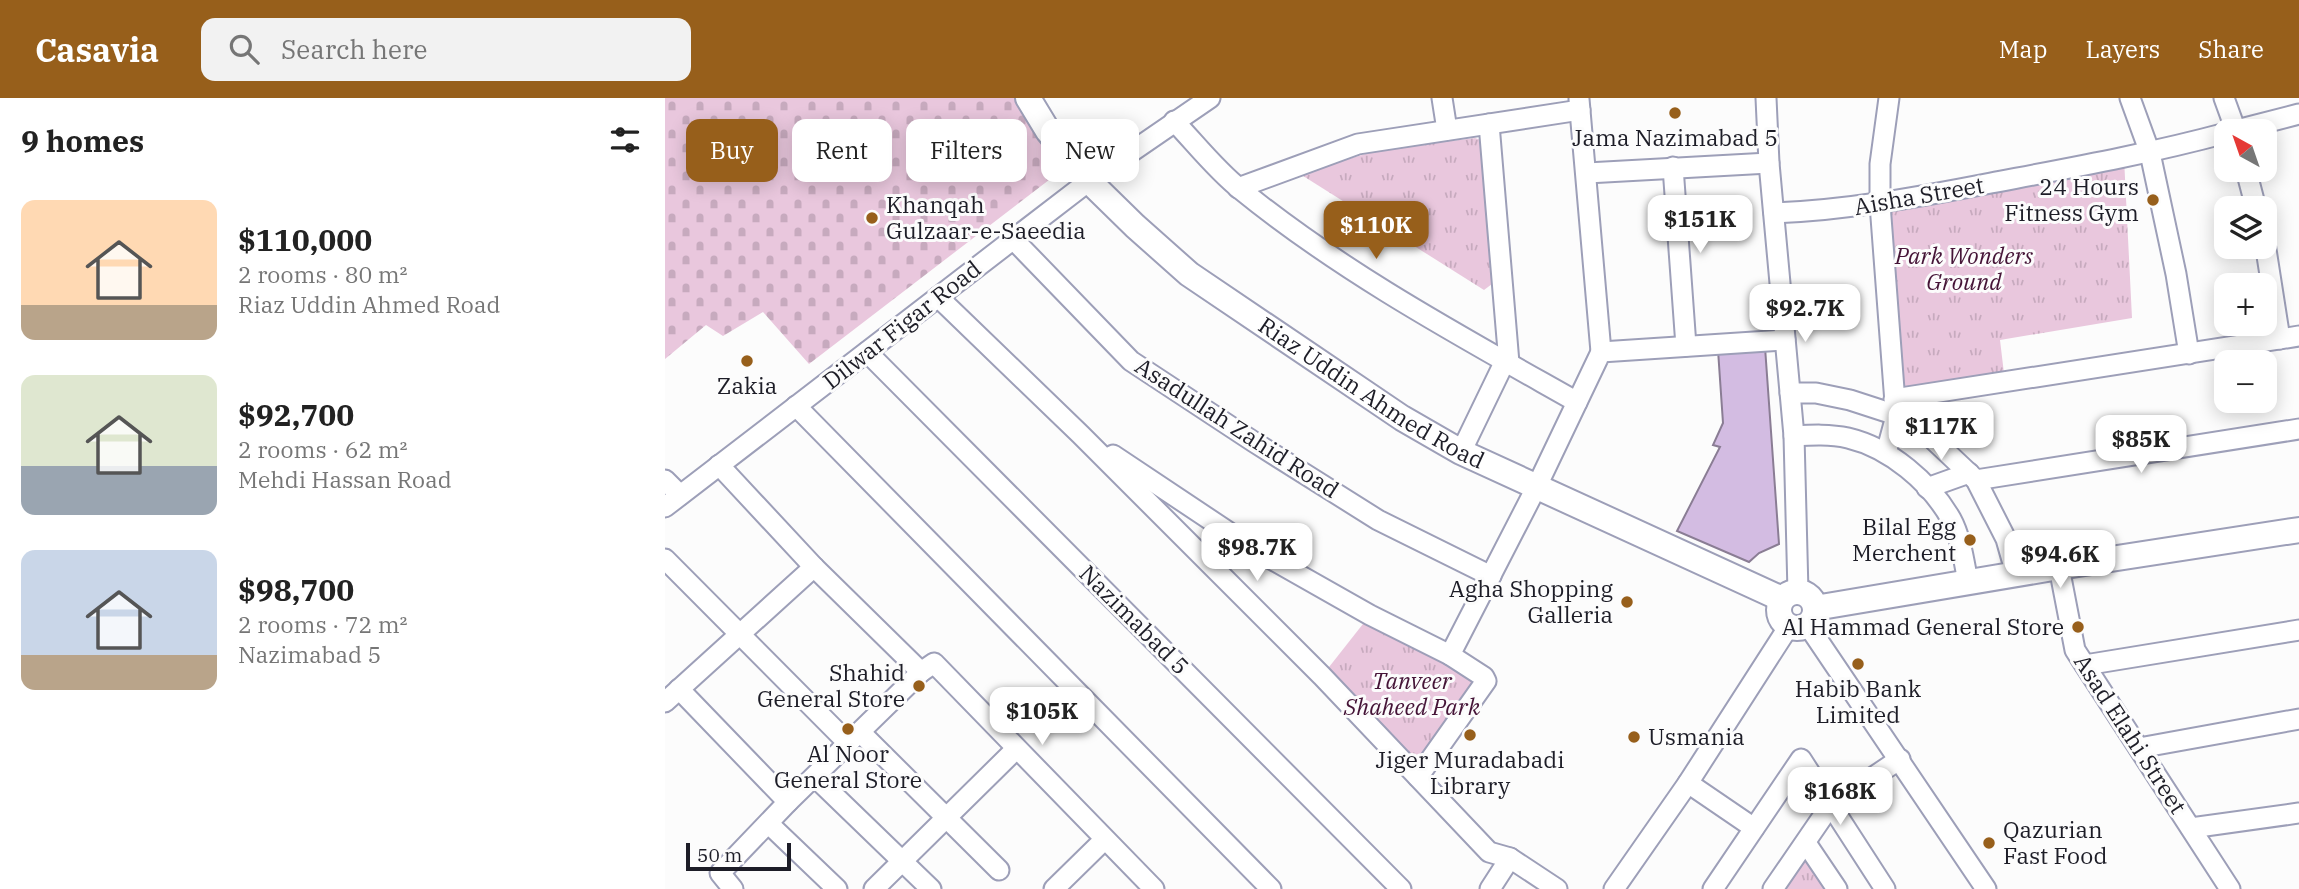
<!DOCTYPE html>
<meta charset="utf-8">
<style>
body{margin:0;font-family:"IBM Plex Serif",serif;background:#f2f2f2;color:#222;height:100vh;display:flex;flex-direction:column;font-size:26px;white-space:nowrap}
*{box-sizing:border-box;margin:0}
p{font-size:23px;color:#767676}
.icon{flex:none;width:38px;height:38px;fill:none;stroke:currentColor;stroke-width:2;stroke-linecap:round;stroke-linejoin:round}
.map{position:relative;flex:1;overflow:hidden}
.drawer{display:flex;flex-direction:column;background:#fff;width:665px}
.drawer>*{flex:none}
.guide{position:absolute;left:21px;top:21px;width:665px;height:63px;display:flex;gap:14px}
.needle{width:46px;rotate:320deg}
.fabs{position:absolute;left:1549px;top:21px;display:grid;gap:14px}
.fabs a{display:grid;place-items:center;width:63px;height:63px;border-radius:14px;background:#fff;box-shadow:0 4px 18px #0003;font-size:35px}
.scale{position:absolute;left:21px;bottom:18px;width:105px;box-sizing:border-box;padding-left:7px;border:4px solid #1d1d27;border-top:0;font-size:19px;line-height:24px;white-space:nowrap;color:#1d1d27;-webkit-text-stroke:5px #fcfcfc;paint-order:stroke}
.price{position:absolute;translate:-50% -60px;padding:0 16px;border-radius:14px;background:#fff;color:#222;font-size:23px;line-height:46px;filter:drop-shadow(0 2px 4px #0008)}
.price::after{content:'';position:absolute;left:50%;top:42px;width:21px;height:16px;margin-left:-10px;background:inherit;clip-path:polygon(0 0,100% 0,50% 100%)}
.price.on{background:#975f1b;color:#fff}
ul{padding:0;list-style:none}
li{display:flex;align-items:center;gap:21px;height:175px;padding:0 21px}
li span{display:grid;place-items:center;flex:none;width:196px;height:140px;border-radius:14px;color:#555}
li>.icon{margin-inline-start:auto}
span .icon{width:84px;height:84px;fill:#fffc;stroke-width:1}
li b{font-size:30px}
h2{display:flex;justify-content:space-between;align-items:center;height:84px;padding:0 21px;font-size:30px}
.pill{padding:0 24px;border-radius:14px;background:#fff;box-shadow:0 4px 18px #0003;font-size:24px;line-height:63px}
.pill.on{background:#975f1b;color:#fff}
header{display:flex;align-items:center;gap:42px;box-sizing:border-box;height:98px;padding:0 35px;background:#975f1b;color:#fff}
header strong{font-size:33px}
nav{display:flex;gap:38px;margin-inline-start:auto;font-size:24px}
.search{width:490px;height:63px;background:#f2f2f2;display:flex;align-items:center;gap:18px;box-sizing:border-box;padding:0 24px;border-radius:14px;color:#767676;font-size:26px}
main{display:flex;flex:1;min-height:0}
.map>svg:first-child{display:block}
.cemetery{fill:url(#cemetery-stones)}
.park{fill:url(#park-tufts)}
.building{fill:#d3bce2;stroke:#8a7d94;stroke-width:2}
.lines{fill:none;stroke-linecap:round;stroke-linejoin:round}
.minor-casing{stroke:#9d9fb8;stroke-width:23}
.major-casing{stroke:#9d9fb8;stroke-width:28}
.minor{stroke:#fff;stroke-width:19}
.major{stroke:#fff;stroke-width:24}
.poi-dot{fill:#975f1b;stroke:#fcfcfc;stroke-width:2.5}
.labels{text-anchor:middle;stroke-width:6;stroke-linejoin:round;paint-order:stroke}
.poi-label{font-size:23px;fill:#1d1d27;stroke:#fcfcfc}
.street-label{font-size:23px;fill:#1d1d27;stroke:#fcfcfc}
.park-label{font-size:23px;font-style:italic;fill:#451437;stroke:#fcfcfc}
</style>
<header>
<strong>Casavia</strong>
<div class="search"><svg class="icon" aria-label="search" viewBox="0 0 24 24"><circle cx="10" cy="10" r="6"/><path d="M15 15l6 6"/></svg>Search here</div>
<nav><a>Map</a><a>Layers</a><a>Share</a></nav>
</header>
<main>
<section class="drawer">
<h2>9 homes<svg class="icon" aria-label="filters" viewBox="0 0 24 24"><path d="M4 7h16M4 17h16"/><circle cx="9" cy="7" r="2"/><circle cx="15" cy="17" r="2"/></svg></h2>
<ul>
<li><span style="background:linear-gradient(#ffd9b3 75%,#b9a48a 0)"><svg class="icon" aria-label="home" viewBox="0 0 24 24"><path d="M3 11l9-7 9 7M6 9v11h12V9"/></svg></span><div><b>$110,000</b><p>2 rooms · 80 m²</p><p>Riaz Uddin Ahmed Road</p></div></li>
<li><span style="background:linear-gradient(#dfe7d0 65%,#9aa5b1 0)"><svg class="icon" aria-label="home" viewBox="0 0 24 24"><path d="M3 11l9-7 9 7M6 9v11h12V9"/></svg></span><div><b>$92,700</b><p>2 rooms · 62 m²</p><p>Mehdi Hassan Road</p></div></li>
<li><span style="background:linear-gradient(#c9d6e8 75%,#b9a48a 0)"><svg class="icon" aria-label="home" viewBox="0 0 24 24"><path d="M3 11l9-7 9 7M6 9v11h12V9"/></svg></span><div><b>$98,700</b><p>2 rooms · 72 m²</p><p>Nazimabad 5</p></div></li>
</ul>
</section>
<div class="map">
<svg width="1634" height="791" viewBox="0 0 1634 791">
<defs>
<pattern id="cemetery-stones" width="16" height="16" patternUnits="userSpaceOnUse" patternTransform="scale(1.75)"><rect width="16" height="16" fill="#e9c7dd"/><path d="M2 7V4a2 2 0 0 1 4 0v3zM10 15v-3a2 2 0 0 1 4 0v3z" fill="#c7aabe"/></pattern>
<pattern id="park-tufts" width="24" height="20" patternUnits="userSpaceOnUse" patternTransform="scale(1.75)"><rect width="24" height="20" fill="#e9c7dd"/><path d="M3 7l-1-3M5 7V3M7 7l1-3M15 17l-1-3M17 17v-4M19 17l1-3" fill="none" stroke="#c7aabe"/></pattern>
</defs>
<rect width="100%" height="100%" fill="#fcfcfc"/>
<path class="cemetery" d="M0,0H351L397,72L144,266L98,214L58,238L41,227L0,261Z"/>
<g class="park">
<path d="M810,40L816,42L827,186L819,192L635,76L713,52Z"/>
<path d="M1459,60L1467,220L1335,242L1340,284L1229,301L1215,106Z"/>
<path d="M705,517L821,583L753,679L657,578Z"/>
<path d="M1141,745L1172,791H1108Z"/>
</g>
<path class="building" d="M1100,249L1114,446L1094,455L1084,464L1012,433L1055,349L1048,347L1058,325L1053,252Z"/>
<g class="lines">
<g class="minor-casing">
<g id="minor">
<path d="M777,0L782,32"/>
<path d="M1101,0L1104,65L1129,338L1133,494"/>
<path d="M1465,0L1485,55L1511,176L1524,256"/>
<path d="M1559,0L1571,33"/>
<path d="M914,1L936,254"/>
<path d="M509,23C530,45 551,72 575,91C678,175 797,239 912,304"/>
<path d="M824,26L844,265"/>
<path d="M1568,33L1634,16"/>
<path d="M1008,69L1021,248"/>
<path d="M1581,72L1591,110"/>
<path d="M922,75L1104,65"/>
<path d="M573,90L693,46L915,12"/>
<path d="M1109,115C1183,112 1254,99 1326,85C1405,70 1483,56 1561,35"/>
<path d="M348,141L466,263L589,344L713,422L826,478"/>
<path d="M1600,145L1615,241"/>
<path d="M273,199L415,336L657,578L824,754L845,760L892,791"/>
<path d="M202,254L736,791"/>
<path d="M1125,295H1151L1185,302L1225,315L1257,331L1311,382L1341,441L1351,476"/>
<path d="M1229,301L1634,238"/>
<path d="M131,308L606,791"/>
<path d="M1129,338C1147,337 1165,336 1183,340C1225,350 1265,384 1286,421C1296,439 1299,464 1303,484"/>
<path d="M796,354L840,263"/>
<path d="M1221,355L1231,318L1215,106V66L1224,0"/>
<path d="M448,357L592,453L705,517L785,557L819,579L821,583L753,679"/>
<path d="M54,367L149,469L256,574"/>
<path d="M0,382L15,397"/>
<path d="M1311,382L1634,331"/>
<path d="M1262,390L1304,375"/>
<path d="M0,409L424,83L545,0"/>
<path d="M0,461L183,645"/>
<path d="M1394,469L1410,552L1565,791"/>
<path d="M1142,526L1321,791"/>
<path d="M785,557L872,388L936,254L1120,242"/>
<path d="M1420,567L1634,532"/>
<path d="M14,591L123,704"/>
<path d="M0,604L149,469"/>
<path d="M195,634L334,772"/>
<path d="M1474,650L1634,621"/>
<path d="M150,679L266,791"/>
<path d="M1023,685L1089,730"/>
<path d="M104,726L172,791"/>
<path d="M1526,730L1634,715"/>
<path d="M1141,745L1172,791"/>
<path d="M68,791L55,775L123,704L256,574L269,565L489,791"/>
<path d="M209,791L351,651"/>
<path d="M389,791L439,742"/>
<path d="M825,791L845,760"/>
<path d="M949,791L1023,685L1124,528"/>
<path d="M1048,791L1136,661L1220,791"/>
<path d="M1108,791L1165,708L1235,661"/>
</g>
</g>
<g class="major-casing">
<g id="major">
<path id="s1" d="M363,0L383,33L424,83L470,128L524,176L737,320L796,354L1117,501"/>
<circle cx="1132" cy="512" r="18"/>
<path d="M1150,510L1394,469L1634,432"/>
</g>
</g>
<use href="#minor" class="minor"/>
<use href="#major" class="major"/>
</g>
<g class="poi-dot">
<circle cx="1010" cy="15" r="7"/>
<circle cx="1488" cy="102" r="7"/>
<circle cx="207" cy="120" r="7"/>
<circle cx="82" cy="263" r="7"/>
<circle cx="1305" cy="442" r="7"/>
<circle cx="962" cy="504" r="7"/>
<circle cx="1413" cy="529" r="7"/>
<circle cx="1193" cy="566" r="7"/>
<circle cx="254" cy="588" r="7"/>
<circle cx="183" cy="631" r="7"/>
<circle cx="805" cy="637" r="7"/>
<circle cx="969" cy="639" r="7"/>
<circle cx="1324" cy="745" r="7"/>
</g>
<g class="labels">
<g class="poi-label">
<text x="1010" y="48">Jama Nazimabad 5</text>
<text x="1474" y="97" text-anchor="end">24 Hours<tspan x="1474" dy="26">Fitness Gym</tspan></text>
<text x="221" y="115" text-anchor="start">Khanqah<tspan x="221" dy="26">Gulzaar-e-Saeedia</tspan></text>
<text x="82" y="296">Zakia</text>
<text x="1291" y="437" text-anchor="end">Bilal Egg<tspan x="1291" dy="26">Merchent</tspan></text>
<text x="948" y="499" text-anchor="end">Agha Shopping<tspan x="948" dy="26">Galleria</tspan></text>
<text x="1399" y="537" text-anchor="end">Al Hammad General Store</text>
<text x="240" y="583" text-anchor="end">Shahid<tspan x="240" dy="26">General Store</tspan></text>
<text x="1193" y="599">Habib Bank<tspan x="1193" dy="26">Limited</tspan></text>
<text x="983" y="647" text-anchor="start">Usmania</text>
<text x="183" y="664">Al Noor<tspan x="183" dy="26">General Store</tspan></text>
<text x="805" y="670">Jiger Muradabadi<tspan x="805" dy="26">Library</tspan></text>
<text x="1338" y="740" text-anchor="start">Qazurian<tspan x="1338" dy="26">Fast Food</tspan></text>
</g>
<g class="street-label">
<text transform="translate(1254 98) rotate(-10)" y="8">Aisha Street</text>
<text transform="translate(237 227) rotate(-38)" y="8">Dilwar Figar Road</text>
<text dy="8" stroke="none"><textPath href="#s1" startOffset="458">Riaz Uddin Ahmed Road</textPath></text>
<text transform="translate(572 330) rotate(33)" y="8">Asadullah Zahid Road</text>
<text transform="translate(469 522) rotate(45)" y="8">Nazimabad 5</text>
<text transform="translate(1465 636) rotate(57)" y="8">Asad Elahi Street</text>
</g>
<g class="park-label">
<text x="1299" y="166">Park Wonders<tspan x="1299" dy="26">Ground</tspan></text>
<text x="747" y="591">Tanveer<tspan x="747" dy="26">Shaheed Park</tspan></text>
</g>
</g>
</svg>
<div class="fabs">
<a><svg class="needle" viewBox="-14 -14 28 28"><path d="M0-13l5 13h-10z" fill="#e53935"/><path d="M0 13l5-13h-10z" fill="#767676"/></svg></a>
<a><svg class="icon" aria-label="layers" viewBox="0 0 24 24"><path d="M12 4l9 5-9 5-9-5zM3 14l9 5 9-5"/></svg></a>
<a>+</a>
<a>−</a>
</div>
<div class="scale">50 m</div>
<b class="price" style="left:1035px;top:157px">$151K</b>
<b class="price on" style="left:711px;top:163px">$110K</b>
<b class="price" style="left:1140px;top:246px">$92.7K</b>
<b class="price" style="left:1276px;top:364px">$117K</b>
<b class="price" style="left:1476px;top:377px">$85K</b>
<b class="price" style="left:592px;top:485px">$98.7K</b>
<b class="price" style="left:1395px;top:492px">$94.6K</b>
<b class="price" style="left:377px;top:649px">$105K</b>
<b class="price" style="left:1175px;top:729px">$168K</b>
<div class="guide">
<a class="pill on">Buy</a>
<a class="pill">Rent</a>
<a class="pill">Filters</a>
<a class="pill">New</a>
</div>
</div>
</main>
